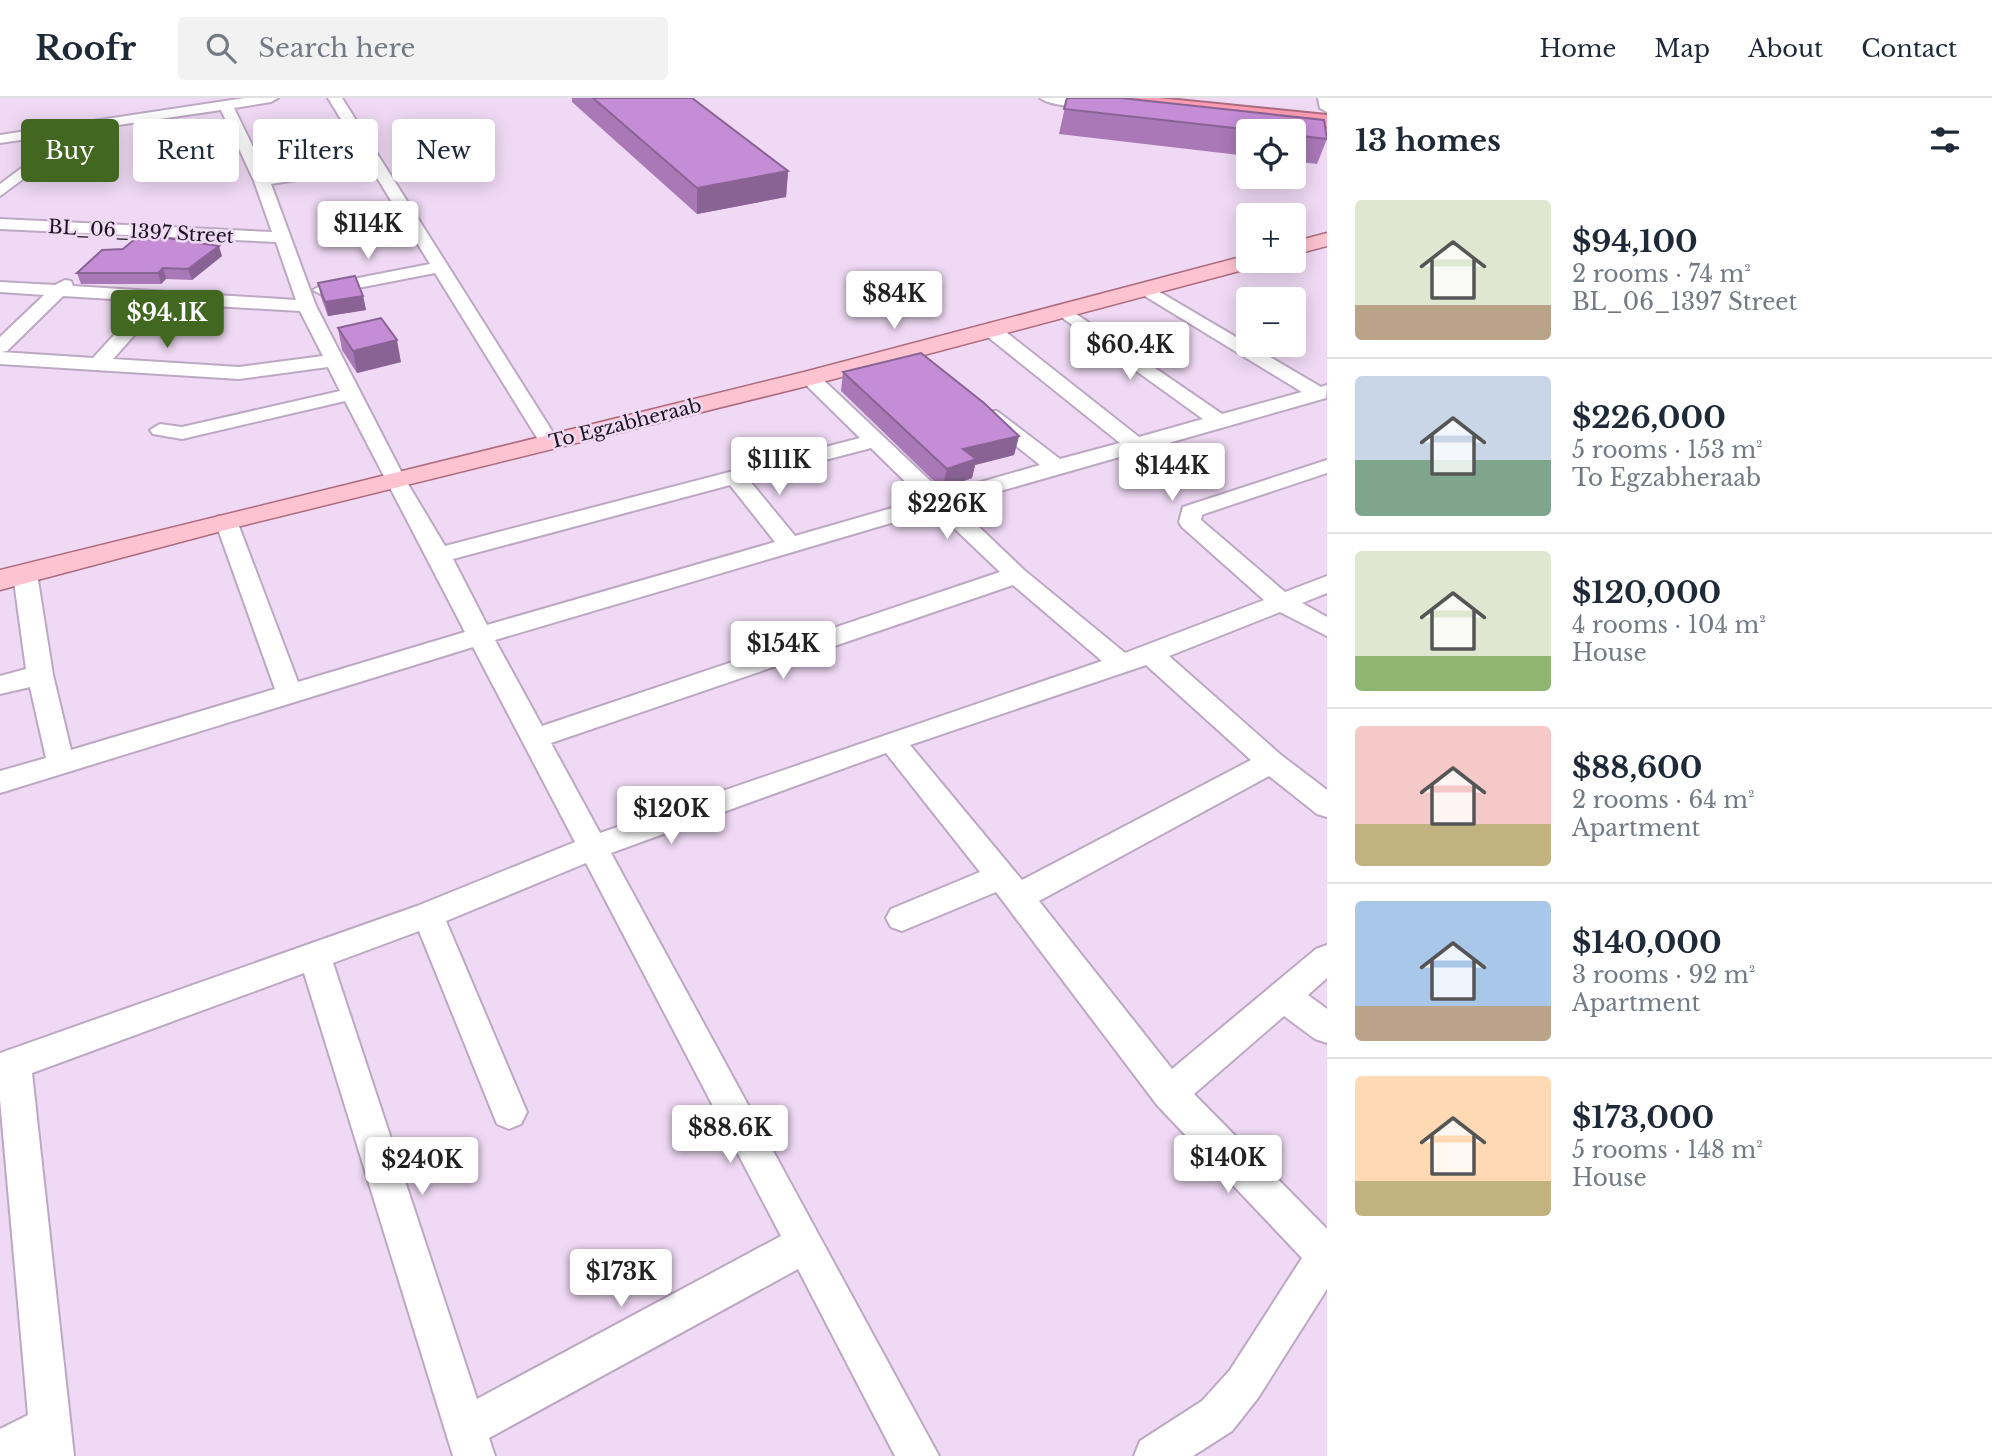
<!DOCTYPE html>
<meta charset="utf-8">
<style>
body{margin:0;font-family:"Libre Baskerville",serif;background:#f2f2f3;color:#1f2937;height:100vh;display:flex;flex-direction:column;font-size:26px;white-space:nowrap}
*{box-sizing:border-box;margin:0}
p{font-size:23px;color:#747a83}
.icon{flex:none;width:38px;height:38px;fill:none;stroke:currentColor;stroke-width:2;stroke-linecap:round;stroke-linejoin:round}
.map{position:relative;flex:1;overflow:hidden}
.drawer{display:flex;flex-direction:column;background:#fff;width:665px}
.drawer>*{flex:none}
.guide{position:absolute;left:21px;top:21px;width:665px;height:63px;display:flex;gap:14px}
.buttons{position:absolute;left:1236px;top:21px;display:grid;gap:14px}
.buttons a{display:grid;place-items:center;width:70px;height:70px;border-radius:7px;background:#fff;box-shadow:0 4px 18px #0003;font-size:35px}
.price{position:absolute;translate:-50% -60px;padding:0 16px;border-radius:7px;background:#fff;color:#222;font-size:23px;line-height:46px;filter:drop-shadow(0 2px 4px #0008)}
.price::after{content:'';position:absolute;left:50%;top:42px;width:21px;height:16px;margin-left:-10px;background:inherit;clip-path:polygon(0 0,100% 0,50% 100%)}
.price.current{background:#426721;color:#fff}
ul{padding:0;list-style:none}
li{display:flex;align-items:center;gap:21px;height:175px;padding:0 28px}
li+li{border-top:2px solid #e0e1e3}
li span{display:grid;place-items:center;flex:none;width:196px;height:140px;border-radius:7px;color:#555}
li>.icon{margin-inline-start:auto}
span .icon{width:84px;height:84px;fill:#fffc;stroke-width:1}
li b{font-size:30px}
h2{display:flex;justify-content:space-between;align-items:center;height:84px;padding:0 28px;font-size:30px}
.pill{padding:0 24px;border-radius:7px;background:#fff;box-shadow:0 4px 18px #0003;font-size:24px;line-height:63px}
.pill.current{background:#426721;color:#fff}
header{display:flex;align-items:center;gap:42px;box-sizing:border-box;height:98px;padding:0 35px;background:#fff;border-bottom:2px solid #e0e1e3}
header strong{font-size:33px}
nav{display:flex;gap:38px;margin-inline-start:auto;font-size:24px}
.search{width:490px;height:63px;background:#f2f2f3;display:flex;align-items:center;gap:18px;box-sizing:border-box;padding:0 24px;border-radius:7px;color:#747a83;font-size:26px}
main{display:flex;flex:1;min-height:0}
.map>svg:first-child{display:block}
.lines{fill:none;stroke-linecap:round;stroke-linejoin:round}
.minor-casing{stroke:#bda8c3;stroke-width:4}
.major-casing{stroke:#ad6c7e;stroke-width:3}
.highway-casing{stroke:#ad6c7e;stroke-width:4}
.minor{fill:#fff;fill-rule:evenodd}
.major{fill:#fdc3d0;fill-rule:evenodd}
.highway{fill:#fc9bb1;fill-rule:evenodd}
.wall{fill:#a979b7}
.shaded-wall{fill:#8a6395}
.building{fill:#c58dd5;stroke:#8a6395;stroke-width:2}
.labels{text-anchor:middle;stroke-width:5;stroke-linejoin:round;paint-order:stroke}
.far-street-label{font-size:19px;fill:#1b141e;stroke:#efd9f4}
</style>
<header>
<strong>Roofr</strong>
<div class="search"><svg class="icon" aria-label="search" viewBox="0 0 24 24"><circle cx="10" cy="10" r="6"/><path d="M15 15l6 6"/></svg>Search here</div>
<nav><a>Home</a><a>Map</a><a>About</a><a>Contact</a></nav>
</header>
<main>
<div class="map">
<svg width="1327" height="1358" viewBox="0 0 1327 1358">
<rect width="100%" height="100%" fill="#efd9f4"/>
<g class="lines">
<g class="minor-casing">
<g id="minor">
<path d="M245,0H278L271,4L234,10L267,78L366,62L328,0H342L559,344L549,350L542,348L435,175L322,197L313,192L322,187L430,166L371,70L271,86L316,208L405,381L445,448L860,340L803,284L800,280L810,274L817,276L943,395L1040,367L983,321L980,317L983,313H997L1060,361L1120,345L983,235L981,231L990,225L997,227L1139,339L1203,321L1057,216L1054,212L1063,207L1222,316L1302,294L1140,195L1137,191L1140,187L1146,186L1321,289L1327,287L1326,300L955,406L1024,472L1125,555L1264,502L1182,429L1179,424L1183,409L1327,362V375L1207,415L1202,417L1201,422L1285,494L1327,478V495L1302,505L1327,519V538L1280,514L1169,558L1281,657L1327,692V719L1317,716L1269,678L1039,803L1172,971L1316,851L1327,847V880L1308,897L1327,911V945L1315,941L1284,918L1194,996L1327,1131V1191L1258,1300L1232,1333L1193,1358H1134L1140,1343L1202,1303L1230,1272L1302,1160L1157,1007L996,794L902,833L891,829L886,820L891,811L980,774L886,655L611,755L939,1358H895L798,1171L489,1340L495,1358H453L304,875L32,975L74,1358H0V1331L28,1317L0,1001V955L417,808L575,744L473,549L0,695V673L46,660L30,589L0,596V578L26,571L13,476L17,471H33L37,476L53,577L71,652L275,591L215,423L218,418H234L237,423L298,584L465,534L345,303L182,341L153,336L150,332L160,326L182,329L340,293L328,269L239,281L0,266V239L44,197L0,194V184L55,187L65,182L71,183L73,188L296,202L276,144L0,131V121L272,134L254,83L221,12L91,31L0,98V86L69,35L0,45V37ZM63,198L145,203L93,260L1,254L7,253ZM163,205L300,213L323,258L239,269L113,261ZM871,350L923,401L795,438L749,382ZM730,387L775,444L487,527L453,461ZM935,412L1000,474L542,628L495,542ZM1013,487L1102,563L600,735L551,645ZM1146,567L1251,662L1022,782L910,647ZM586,765L781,1138L477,1301L333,865L419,833L497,1026L509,1031L521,1026L527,1014L446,823Z"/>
<path d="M1040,0H1092L1099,4C1089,12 1050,8 1040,0Z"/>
<path d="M1318,0H1327V14L1320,10Z"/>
</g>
</g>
<g class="major-casing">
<g id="major">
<path d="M1327,135V148L1293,157V144Z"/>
<path d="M1248,157V163H1260L1258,168L819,285L233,430L0,492V472L804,274Z"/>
</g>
</g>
<g class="highway-casing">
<path id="highway" d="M1095,0H1158L1327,17V29L1104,6Z"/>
</g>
<use href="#minor" class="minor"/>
<use href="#major" class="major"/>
<use href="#highway" class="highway"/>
</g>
<g class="wall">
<path d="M572,0H692L788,73L786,99L697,116L572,4Z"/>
<path d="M1067,0H1121L1324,22L1327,41L1317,66L1293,63V33H1248V58L1059,36Z"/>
<path d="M222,158L192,182L166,181L161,186H81L77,175Z"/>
<path d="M318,185L363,198L366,212L328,218L321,199Z"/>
<path d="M338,230L401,264L357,275L342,252Z"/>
<path d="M843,274L1019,338L1014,357L975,367L972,380L942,391L841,293Z"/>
</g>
<g class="shaded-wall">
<path d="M788,73L786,99L697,116V90Z"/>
<path d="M219,148L222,158L192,182L188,171Z"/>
<path d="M163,170L166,181L161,186L158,175Z"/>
<path d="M363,198L366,212L328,218L325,204Z"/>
<path d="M397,242L401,264L357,275L353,253Z"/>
<path d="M1019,338L1014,357L975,367L972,380L942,391L947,371L963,351Z"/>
</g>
<g class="building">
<path d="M593,0H692L788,73L697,90Z"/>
<path d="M1067,0H1121L1324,22L1327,41L1293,37V33H1261L1064,11Z"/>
<path d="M141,136L219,148L188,171L163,170L158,175H77L102,152L123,151Z"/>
<path d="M355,178L363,198L325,204L318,185Z"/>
<path d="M381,220L397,242L353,253L338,230Z"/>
<path d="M921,255L984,305L1019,338L963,351L976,361L947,371L843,274Z"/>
</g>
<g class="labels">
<g class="far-street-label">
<text transform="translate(141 133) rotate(3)" y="7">BL_06_1397 Street</text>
<text transform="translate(625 325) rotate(-14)" y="7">To Egzabheraab</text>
</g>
</g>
</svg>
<div class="buttons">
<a><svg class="icon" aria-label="locate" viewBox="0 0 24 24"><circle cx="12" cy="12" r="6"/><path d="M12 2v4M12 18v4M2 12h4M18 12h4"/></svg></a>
<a>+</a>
<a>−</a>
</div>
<b class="price" style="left:368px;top:163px">$114K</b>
<b class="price" style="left:894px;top:233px">$84K</b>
<b class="price current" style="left:167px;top:252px">$94.1K</b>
<b class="price" style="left:1130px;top:284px">$60.4K</b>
<b class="price" style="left:779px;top:399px">$111K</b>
<b class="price" style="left:1172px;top:405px">$144K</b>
<b class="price" style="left:947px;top:443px">$226K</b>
<b class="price" style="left:783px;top:583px">$154K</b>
<b class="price" style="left:671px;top:748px">$120K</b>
<b class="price" style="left:730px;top:1067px">$88.6K</b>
<b class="price" style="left:1228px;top:1097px">$140K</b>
<b class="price" style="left:422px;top:1099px">$240K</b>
<b class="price" style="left:621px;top:1211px">$173K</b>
<div class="guide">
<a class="pill current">Buy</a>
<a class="pill">Rent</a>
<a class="pill">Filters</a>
<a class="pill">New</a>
</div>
</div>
<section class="drawer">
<h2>13 homes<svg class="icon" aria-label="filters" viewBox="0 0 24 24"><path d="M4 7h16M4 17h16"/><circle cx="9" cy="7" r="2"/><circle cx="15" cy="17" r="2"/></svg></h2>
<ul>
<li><span style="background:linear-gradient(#dfe7d0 75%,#b9a48a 0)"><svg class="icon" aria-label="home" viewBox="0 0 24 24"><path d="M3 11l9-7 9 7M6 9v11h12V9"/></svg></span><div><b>$94,100</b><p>2 rooms · 74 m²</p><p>BL_06_1397 Street</p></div></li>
<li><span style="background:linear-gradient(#c9d6e8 60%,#7fa58c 0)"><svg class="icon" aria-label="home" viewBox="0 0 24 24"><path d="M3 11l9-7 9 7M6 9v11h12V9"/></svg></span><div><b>$226,000</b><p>5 rooms · 153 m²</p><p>To Egzabheraab</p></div></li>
<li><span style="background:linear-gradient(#dfe7d0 75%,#8fb573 0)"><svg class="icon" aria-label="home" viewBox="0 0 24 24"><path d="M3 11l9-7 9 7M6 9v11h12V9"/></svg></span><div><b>$120,000</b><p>4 rooms · 104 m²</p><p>House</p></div></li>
<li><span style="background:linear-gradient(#f6c9c9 70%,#c2b280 0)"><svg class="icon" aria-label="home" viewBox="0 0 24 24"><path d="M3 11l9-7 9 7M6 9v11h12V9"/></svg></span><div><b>$88,600</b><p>2 rooms · 64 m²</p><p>Apartment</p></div></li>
<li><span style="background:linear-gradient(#a9c7e8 75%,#b9a48a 0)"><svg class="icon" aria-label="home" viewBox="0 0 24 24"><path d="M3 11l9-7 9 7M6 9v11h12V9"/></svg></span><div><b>$140,000</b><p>3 rooms · 92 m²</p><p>Apartment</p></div></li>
<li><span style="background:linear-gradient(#ffd9b3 75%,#c2b280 0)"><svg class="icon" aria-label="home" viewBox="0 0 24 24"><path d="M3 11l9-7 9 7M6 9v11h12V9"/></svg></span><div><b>$173,000</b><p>5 rooms · 148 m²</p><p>House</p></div></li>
</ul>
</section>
</main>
